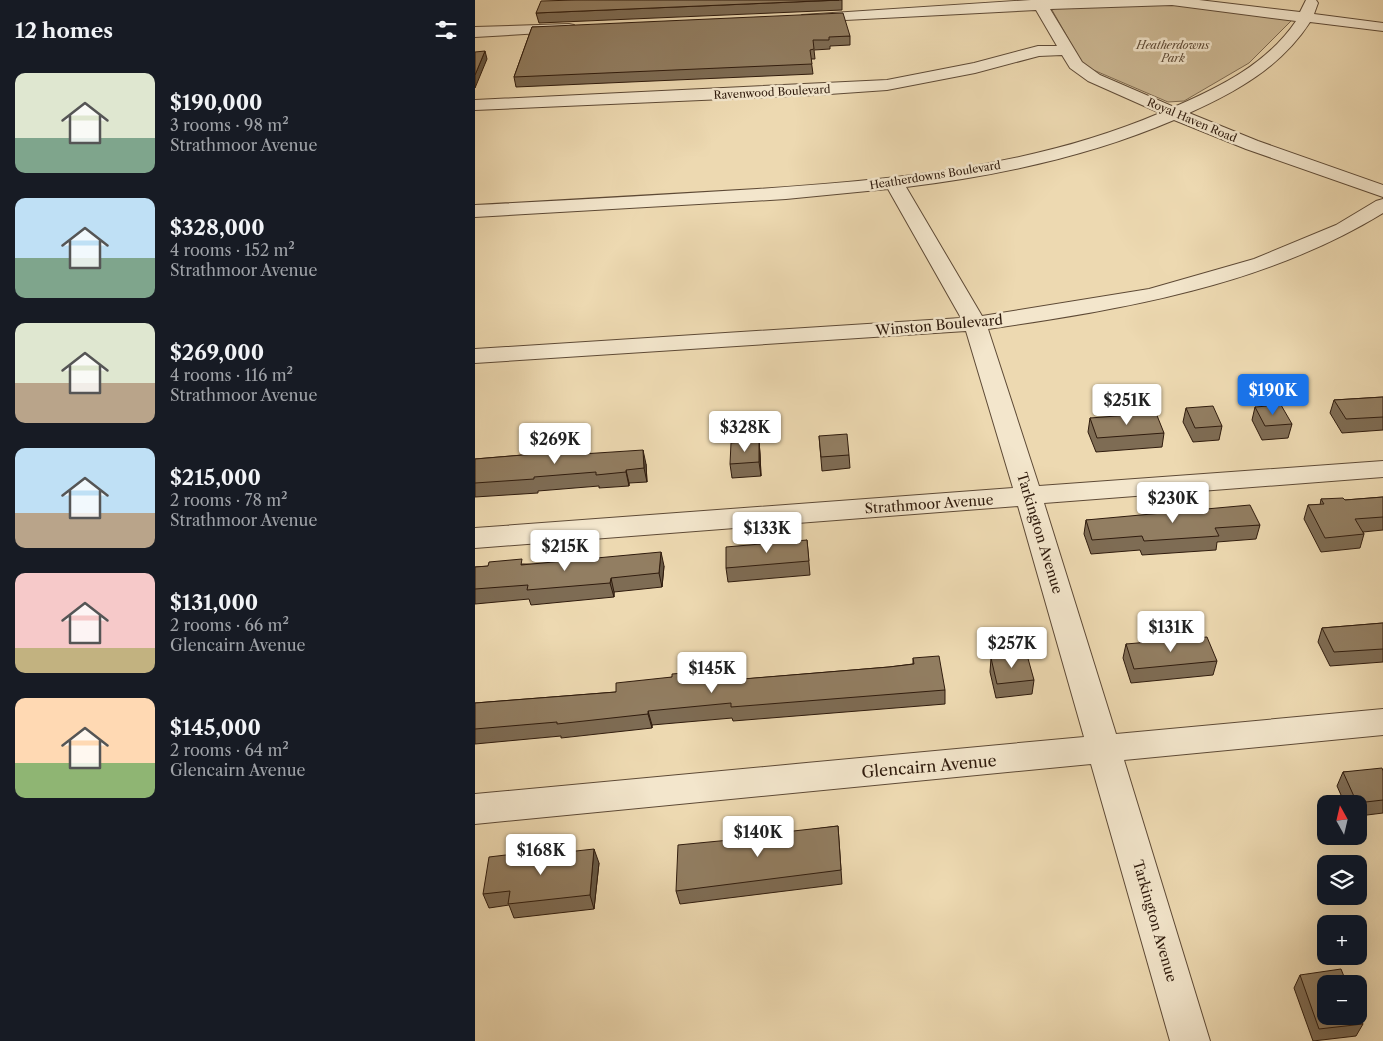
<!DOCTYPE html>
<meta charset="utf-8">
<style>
body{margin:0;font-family:"Libre Caslon Text",serif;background:#20242c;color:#f1f3f6;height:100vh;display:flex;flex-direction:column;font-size:19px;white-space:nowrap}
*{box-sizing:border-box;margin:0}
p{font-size:16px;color:#9ea1a6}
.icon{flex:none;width:28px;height:28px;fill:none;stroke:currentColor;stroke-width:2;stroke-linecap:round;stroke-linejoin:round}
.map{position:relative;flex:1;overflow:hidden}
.side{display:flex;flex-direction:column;background:#171b24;width:475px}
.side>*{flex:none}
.needle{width:32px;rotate:352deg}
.buttons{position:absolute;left:842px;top:795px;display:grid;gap:10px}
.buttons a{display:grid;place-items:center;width:50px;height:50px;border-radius:10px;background:#171b24;box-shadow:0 5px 20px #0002;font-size:25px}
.price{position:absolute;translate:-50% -42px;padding:0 11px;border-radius:5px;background:#fff;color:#222;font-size:16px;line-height:32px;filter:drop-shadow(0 1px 2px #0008)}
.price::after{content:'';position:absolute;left:50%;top:30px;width:15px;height:11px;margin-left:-8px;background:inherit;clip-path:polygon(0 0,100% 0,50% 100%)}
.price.current{background:#1a73e8;color:#fff}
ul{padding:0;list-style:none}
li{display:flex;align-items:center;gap:15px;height:125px;padding:0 15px}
li span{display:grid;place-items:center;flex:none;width:140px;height:100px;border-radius:10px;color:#555}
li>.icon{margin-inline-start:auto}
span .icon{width:60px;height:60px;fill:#fffc;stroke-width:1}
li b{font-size:21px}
h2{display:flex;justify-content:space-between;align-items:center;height:60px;padding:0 15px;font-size:21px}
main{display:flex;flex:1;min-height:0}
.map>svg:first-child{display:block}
.green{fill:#cdb995;stroke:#7e6a51}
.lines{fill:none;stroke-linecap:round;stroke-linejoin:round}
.minor-casing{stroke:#5e4a36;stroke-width:2}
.minor{fill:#f3e6cc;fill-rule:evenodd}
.wall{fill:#7e6c54;stroke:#2f1b0d}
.shaded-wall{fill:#665845;stroke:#2f1b0d}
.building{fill:#927e62;stroke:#2f1b0d}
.labels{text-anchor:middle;stroke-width:5;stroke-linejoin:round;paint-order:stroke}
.far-park-label{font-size:11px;font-style:italic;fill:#5e4a36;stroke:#f3e6cc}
.far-street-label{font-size:11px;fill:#2f1b0d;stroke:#f3e6cc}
.street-label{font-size:14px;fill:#2f1b0d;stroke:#f3e6cc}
.near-street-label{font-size:16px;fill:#2f1b0d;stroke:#f3e6cc}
</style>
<main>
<section class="side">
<h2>12 homes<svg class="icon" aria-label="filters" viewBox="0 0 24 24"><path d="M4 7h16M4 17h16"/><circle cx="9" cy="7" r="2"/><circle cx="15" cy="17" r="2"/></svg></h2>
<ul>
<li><span style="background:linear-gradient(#dfe7d0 65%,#7fa58c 0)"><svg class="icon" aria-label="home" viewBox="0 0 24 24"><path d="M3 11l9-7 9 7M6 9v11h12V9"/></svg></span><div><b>$190,000</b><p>3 rooms · 98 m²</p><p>Strathmoor Avenue</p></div></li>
<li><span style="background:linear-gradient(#bfe0f5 60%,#7fa58c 0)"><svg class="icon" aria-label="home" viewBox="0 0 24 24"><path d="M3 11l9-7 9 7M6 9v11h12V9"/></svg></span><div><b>$328,000</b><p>4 rooms · 152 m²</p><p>Strathmoor Avenue</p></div></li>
<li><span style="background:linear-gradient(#dfe7d0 60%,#b9a48a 0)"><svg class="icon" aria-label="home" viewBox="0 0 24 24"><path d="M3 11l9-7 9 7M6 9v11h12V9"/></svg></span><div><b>$269,000</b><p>4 rooms · 116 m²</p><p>Strathmoor Avenue</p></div></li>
<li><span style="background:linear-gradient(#bfe0f5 65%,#b9a48a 0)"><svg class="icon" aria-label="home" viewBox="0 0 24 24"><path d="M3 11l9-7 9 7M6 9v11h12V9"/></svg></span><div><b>$215,000</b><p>2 rooms · 78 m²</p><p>Strathmoor Avenue</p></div></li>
<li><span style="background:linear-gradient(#f6c9c9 75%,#c2b280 0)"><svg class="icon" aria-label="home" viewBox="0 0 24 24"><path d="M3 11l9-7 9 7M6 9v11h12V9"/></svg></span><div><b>$131,000</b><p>2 rooms · 66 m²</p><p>Glencairn Avenue</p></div></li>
<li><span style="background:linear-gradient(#ffd9b3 65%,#8fb573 0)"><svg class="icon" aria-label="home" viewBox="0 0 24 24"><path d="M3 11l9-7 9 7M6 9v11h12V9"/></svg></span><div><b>$145,000</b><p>2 rooms · 64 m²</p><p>Glencairn Avenue</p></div></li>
</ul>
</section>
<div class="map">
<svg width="908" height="1041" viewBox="0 0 908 1041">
<rect width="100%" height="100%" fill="#edd9b1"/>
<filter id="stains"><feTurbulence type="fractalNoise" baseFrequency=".004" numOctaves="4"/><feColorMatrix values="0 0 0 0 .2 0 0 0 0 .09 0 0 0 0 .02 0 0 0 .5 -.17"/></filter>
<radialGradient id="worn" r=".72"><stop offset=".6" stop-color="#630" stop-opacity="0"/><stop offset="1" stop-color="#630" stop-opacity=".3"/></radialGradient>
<path class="green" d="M699,3L809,17L816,21L774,63L709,101L693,102L609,66L577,10L583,7Z"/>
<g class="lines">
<g class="minor-casing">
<g id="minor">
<path d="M556,0H724L825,12L831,0H841L843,3L839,14L908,23V31L835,22C806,67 761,92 714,113L783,141L908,185V197L771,149L699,120C615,156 522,176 431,187L507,316L674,289L779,259L861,225L901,201L908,199V213C789,286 649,309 513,329L564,486L908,461V477L569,503L641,734L908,709V735L649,760L735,1041H695L616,764L0,824V794L609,737L543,506L0,548V528L538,488L491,331L0,363V349L486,318L413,189L311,199L0,217V205C94,200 188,195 282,189C418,180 559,167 685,113L613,81L595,68L587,55L564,56L500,73L412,90L340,95L0,110V100L412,80L499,63L563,46H582L561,10L332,22L327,21L325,18L327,15ZM697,5L821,21C792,64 745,87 699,107L625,75L607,62L575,9Z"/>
<path d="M94,24L99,25L101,28L99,31L0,37V27Z"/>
</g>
</g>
<use href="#minor" class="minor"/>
</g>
<g class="wall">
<path d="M367,0V10L64,23L61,13Z"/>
<path d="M57,27L375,36V45L355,46V49L339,50L340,59H336L338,74L41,87L39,77Z"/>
<path d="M908,397V430L867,433L855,413L859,400Z"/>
<path d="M780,407L817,424L813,438L787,440L777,420Z"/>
<path d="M711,408L747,426L744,440L718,442L708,422Z"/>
<path d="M615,418L689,433L687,447L621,452L613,432Z"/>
<path d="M344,436L374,455L375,468L347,471Z"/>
<path d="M284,441L285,454L286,476L257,478L255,464Z"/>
<path d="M108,450L109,454L171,464L172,482L154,483V486L124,488V486L63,491V493L0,497V459Z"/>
<path d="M908,497V530L888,532L889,534L885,548L846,552L829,519L833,505H845L846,499L870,500Z"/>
<path d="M611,520L785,525L781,539L742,542L741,550L667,555L665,550L616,554L609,534Z"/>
<path d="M332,540L335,575L253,582L251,568Z"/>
<path d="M48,564L189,566L187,587L139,592V597L56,605L54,599L0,604V567Z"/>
<path d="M908,623V662L855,666L843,642L847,628Z"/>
<path d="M651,644L742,661L738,675L656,683L648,658Z"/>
<path d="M438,658L470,690V704L258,721L257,718L177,725V728L86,738V736L0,744V703L141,692L197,677L231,671L233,682L414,667L438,664Z"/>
<path d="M516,658L559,680L557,694L521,698L515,672Z"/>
<path d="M908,771V813L884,816V804H870L862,786L868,772Z"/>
<path d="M363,826L367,884L205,904L201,891L265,839Z"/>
<path d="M58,856L124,863L119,909L39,918L34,905L14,908L8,894Z"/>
<path d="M825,975L888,1024L881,1036L838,1041L819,988Z"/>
</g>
<g class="shaded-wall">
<path d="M10,51L12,59L0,88V75Z"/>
<path d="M284,441L285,454L286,476L284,462Z"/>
<path d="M168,450L171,464L172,482L169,468Z"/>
<path d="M151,470L154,483V486L151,472Z"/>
<path d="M186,552L189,566L187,587L184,573Z"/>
<path d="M136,578L139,592V597L135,583Z"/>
<path d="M231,671L233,685L231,682Z"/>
<path d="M173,711L177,725V728L173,714Z"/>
<path d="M119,849L124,863L119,909L115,895Z"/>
</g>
<g class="building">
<path d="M101,0H364L61,13L66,1Z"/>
<path d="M368,13L375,36L354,37V40H338L339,49L335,50L337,64L39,77L57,27Z"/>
<path d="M10,51L0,75V52Z"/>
<path d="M908,397V417L871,419L859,400Z"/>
<path d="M806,405L817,424L790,426L780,407Z"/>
<path d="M738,406L747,426L720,428L711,408Z"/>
<path d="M681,413L689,433L622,438L615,418Z"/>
<path d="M372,434L374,455L346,457L344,436Z"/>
<path d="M284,441V462L255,464L256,443Z"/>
<path d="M108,450L107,454L168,450L169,468L151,470V472L121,475V472L59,477V479L0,483V459Z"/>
<path d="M908,497V517L880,519L889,534L850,538L833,505L849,504L846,499L868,498L870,500Z"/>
<path d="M775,505L785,525L740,528L744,536L669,541L667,536L617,540L611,520Z"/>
<path d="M332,540L334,561L251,568V547Z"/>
<path d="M186,552L184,573L136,578L135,583L52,590L53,585L0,589V567L13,566L14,562L47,559L46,565Z"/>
<path d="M908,623V649L859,652L847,628Z"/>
<path d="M732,637L742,661L659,669L651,644Z"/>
<path d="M552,655L559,680L522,684L516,658Z"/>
<path d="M464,656L470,690L256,707V703L173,711V714L82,724V722L0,729V703L141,692V683L197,677V674L231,671V682L414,667L439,664L438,658Z"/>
<path d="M907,768L908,771V800L882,803L868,772Z"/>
<path d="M363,826L366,870L201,891L203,845L265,839V837Z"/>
<path d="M119,849L115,895L33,904L35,891L8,894L14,857L56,852V856Z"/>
<path d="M866,969L872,984H851V1016H884V1014L888,1024L844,1029L825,975Z"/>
</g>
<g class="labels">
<g class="far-park-label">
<text x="698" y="49">Heatherdowns<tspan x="698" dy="13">Park</tspan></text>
</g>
<g class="far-street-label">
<text transform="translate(297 92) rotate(-3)" y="4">Ravenwood Boulevard</text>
<text transform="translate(717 120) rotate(23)" y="4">Royal Haven Road</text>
<text transform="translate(460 175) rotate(-9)" y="4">Heatherdowns Boulevard</text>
</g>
<g class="street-label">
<text transform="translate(464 325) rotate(-5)" y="5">Winston Boulevard</text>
<text transform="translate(454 504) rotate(-4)" y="5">Strathmoor Avenue</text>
<text transform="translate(565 533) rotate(73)" y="5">Tarkington Avenue</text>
<text transform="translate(680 921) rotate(74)" y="5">Tarkington Avenue</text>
</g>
<g class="near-street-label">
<text transform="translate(454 766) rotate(-5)" y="6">Glencairn Avenue</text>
</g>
</g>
<rect width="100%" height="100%" filter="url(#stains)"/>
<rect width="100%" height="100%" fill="url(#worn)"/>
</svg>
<div class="buttons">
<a><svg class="needle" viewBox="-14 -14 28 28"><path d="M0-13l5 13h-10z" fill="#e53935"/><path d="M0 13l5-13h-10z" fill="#9ea1a6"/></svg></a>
<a><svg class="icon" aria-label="layers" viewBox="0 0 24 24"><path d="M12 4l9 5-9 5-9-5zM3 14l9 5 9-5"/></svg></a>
<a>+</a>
<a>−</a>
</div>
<b class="price current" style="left:798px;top:416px">$190K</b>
<b class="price" style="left:652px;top:426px">$251K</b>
<b class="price" style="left:270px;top:453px">$328K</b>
<b class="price" style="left:80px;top:465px">$269K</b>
<b class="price" style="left:698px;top:524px">$230K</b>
<b class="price" style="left:292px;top:554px">$133K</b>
<b class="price" style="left:90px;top:572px">$215K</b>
<b class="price" style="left:696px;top:653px">$131K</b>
<b class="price" style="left:537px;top:669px">$257K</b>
<b class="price" style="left:237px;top:694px">$145K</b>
<b class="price" style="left:283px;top:858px">$140K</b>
<b class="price" style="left:66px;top:876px">$168K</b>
</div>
</main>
